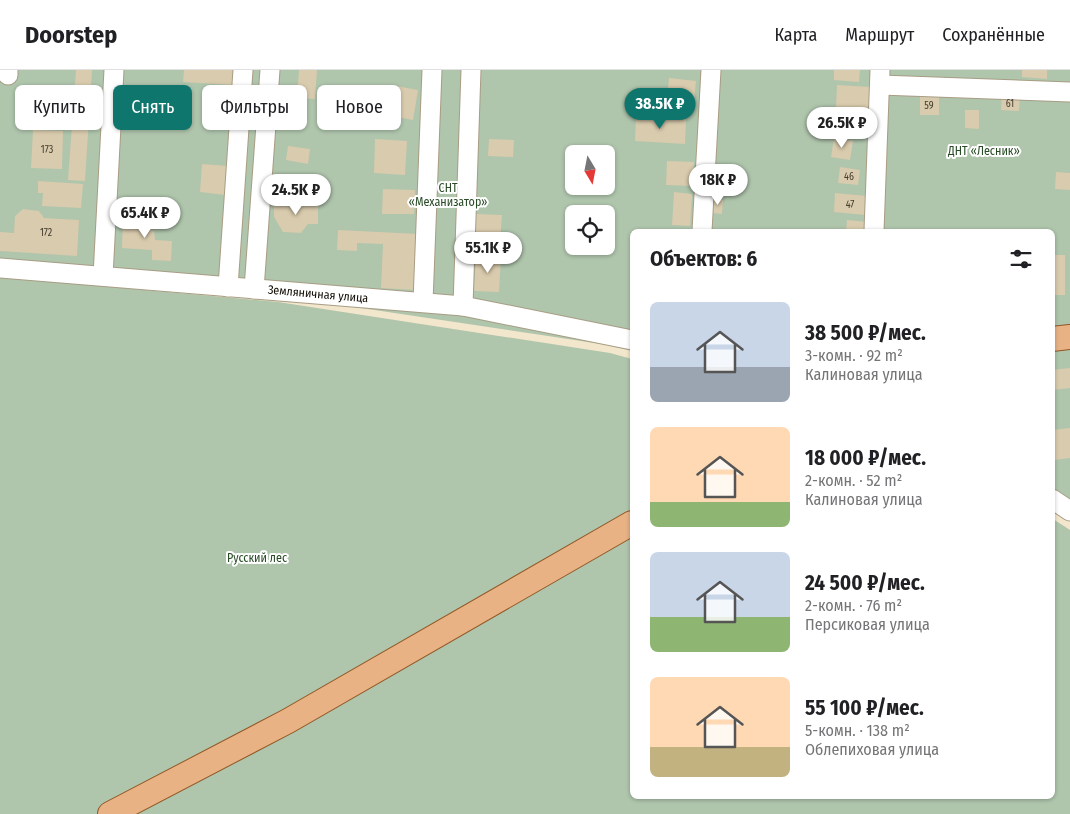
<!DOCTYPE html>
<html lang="ru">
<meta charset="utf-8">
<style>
body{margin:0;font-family:"Fira Sans Condensed",sans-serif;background:#f2f2f2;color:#202124;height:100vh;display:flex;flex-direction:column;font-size:19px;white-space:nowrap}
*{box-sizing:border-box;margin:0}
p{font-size:16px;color:#757577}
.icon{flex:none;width:28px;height:28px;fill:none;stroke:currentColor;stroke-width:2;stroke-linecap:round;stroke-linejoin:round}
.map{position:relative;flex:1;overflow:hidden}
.side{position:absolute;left:630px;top:159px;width:425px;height:570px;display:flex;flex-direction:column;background:#fff;border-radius:8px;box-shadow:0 1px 4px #0004}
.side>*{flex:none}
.top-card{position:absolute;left:15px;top:15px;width:475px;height:45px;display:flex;gap:10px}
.needle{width:32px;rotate:170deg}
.controls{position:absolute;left:565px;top:75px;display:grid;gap:10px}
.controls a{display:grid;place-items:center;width:50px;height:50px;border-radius:8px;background:#fff;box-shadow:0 1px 4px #0004;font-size:25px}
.price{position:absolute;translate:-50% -42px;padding:0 11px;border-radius:18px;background:#fff;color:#222;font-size:16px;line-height:32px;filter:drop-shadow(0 1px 2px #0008)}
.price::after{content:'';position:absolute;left:50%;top:30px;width:15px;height:11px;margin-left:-8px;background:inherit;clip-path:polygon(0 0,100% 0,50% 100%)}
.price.on{background:#0f766e;color:#fff}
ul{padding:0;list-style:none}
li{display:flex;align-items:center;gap:15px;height:125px;padding:0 20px}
li span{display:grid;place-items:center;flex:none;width:140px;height:100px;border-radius:8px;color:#555}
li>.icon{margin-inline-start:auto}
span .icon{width:60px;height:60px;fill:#fffc;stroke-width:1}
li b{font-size:21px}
h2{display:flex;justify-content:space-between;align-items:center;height:60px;padding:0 20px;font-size:21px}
.chip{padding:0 18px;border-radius:8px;background:#fff;box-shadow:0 1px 4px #0004;font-size:18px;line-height:45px}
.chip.on{background:#0f766e;color:#fff}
header{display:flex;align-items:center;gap:30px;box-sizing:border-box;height:70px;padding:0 25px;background:#fff;border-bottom:1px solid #e0e0e0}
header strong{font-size:24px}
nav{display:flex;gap:28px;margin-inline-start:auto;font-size:18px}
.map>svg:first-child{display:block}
.green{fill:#afc5ac;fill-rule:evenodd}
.building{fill:#d9cbad}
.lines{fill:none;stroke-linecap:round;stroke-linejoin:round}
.minor-casing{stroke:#a89d84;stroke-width:21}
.major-casing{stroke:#925724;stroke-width:26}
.minor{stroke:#fff;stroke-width:19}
.major{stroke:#e8b285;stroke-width:24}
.labels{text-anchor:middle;stroke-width:4;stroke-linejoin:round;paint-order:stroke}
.number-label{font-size:10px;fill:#433c2f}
.park-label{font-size:12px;fill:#284a25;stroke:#fff}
.street-label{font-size:12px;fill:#110d05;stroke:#fff}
</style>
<header>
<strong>Doorstep</strong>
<nav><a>Карта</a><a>Маршрут</a><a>Сохранённые</a></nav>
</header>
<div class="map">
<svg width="1070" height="744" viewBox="0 0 1070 744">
<rect width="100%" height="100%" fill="#f2e6cc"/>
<g class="green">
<path d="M0,0H1070V449L1053,439L1052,161H632V281L608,275L274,225L0,203ZM574,84H606V116H574ZM574,144H606V176H574Z"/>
<path d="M0,207L278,232L610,283L632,289V726H1052L1053,449L1070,460V744H0Z"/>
</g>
<g class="building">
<path d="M76,0H92L85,111L68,110Z"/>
<path d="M184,0H235L234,15L183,12Z"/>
<path d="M299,0H317L315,29L297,28Z"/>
<path d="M834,0H860L859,12L834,10Z"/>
<path d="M1022,0H1047V9L1022,7Z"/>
<path d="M669,8L696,11L694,32L667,29Z"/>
<path d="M391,15L418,20L413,50L386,45Z"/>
<path d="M837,15L870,17L869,38L836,37Z"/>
<path d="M920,24L939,25V45H920Z"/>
<path d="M1002,26L1020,27L1019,41L1001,40Z"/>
<path d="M212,37L233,38L232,59L211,58Z"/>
<path d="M965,40H979V59L965,58Z"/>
<path d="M847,42L864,45L861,64L843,61Z"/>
<path d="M636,46L686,49L685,74L635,71Z"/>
<path d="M33,60L63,61L62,99L31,98Z"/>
<path d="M834,68L853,71L850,90L831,87Z"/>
<path d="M375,69L407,71L405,105L374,103Z"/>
<path d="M489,69L514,70L513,87L488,86Z"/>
<path d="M288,76L310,79L308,94L286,90Z"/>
<path d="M667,91L694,92L692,116L666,115Z"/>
<path d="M202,94L228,96L225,125L200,122Z"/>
<path d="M840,97L860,100L858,115L838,113Z"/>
<path d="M1056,102L1070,103V120L1055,119Z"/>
<path d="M38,111L83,114L81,138L42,136L43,123H38Z"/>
<path d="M383,119L415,120L414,144H382Z"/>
<path d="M674,122L692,124L690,156L672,155Z"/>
<path d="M835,123L867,126L865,145L834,142Z"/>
<path d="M713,129L723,130L722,144L712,143Z"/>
<path d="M274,132H318V154H308L301,163L283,162L274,147Z"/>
<path d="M23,139L39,141L44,148L79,150L77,186L0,181V162L14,163L15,146Z"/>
<path d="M476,144L502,145L500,173L474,172Z"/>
<path d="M123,147L140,148L154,162L155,170L172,171L171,191L152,190V180L122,178Z"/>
<path d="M847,150L868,152L867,161H846Z"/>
<path d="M338,160L419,164L416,220L381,218L383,174L357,173V181L337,180Z"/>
<path d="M476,185L501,186L499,222L474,221Z"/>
<rect x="1052" y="185" width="13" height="40"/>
<path d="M1070,298V318L1052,320V300Z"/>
<path d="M1070,358V388L1054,390L1052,360Z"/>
</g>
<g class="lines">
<g class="minor-casing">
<g id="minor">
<path d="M8,5V0"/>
<path d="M880,15L1070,22"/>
<path d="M702,161L711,0"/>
<path d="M874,161L880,0"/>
<path d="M0,198L463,236L632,270"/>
<path d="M103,206L114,0"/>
<path d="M228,217L243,0"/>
<path d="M254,219L270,0"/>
<path d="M423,232L432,0"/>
<path d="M463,236L471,0"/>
<path d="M1052,429L1070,441"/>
</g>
</g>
<g class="major-casing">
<g id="major">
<path d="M1052,269L1070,267"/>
<path d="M110,744L288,651L632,453"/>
</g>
</g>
<use href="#minor" class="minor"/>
<use href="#major" class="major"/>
</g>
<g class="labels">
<g class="number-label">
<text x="1010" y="37">61</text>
<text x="929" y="39">59</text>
<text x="47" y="83">173</text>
<text x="849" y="110">46</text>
<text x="850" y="138">47</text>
<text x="46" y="166">172</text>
</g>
<g class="park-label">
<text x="984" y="85">ДНТ «Лесник»</text>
<text x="448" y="122">СНТ<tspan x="448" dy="14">«Механизатор»</tspan></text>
<text x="257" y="492">Русский лес</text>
</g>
<g class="street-label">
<text transform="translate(318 224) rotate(5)" y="4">Земляничная улица</text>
</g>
</g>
</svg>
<div class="controls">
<a><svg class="needle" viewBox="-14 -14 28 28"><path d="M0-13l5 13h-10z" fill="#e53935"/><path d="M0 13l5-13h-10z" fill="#757577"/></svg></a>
<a><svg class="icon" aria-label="locate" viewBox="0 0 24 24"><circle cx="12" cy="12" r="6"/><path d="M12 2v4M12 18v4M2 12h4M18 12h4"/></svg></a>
</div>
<b class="price on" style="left:660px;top:60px">38.5K ₽</b>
<b class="price" style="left:842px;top:79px">26.5K ₽</b>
<b class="price" style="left:718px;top:136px">18K ₽</b>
<b class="price" style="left:296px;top:146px">24.5K ₽</b>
<b class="price" style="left:145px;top:169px">65.4K ₽</b>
<b class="price" style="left:488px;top:204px">55.1K ₽</b>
<div class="top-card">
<a class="chip">Купить</a>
<a class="chip on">Снять</a>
<a class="chip">Фильтры</a>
<a class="chip">Новое</a>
</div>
<section class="side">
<h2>Объектов: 6<svg class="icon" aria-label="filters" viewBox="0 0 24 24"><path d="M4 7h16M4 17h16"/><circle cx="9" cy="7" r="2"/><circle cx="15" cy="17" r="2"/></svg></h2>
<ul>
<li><span style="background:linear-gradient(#c9d6e8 65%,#9aa5b1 0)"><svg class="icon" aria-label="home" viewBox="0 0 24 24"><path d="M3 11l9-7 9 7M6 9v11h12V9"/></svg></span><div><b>38 500 ₽/мес.</b><p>3-комн. · 92 m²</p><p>Калиновая улица</p></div></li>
<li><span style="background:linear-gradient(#ffd9b3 75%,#8fb573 0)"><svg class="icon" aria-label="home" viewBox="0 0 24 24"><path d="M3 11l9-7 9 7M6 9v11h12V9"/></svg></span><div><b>18 000 ₽/мес.</b><p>2-комн. · 52 m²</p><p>Калиновая улица</p></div></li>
<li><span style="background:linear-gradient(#c9d6e8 65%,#8fb573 0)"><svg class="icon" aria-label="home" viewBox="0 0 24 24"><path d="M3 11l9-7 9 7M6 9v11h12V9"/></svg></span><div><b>24 500 ₽/мес.</b><p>2-комн. · 76 m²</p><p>Персиковая улица</p></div></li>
<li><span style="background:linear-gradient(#ffd9b3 70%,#c2b280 0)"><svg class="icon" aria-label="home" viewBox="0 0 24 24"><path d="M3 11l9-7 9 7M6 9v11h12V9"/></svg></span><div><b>55 100 ₽/мес.</b><p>5-комн. · 138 m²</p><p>Облепиховая улица</p></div></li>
</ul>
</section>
</div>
